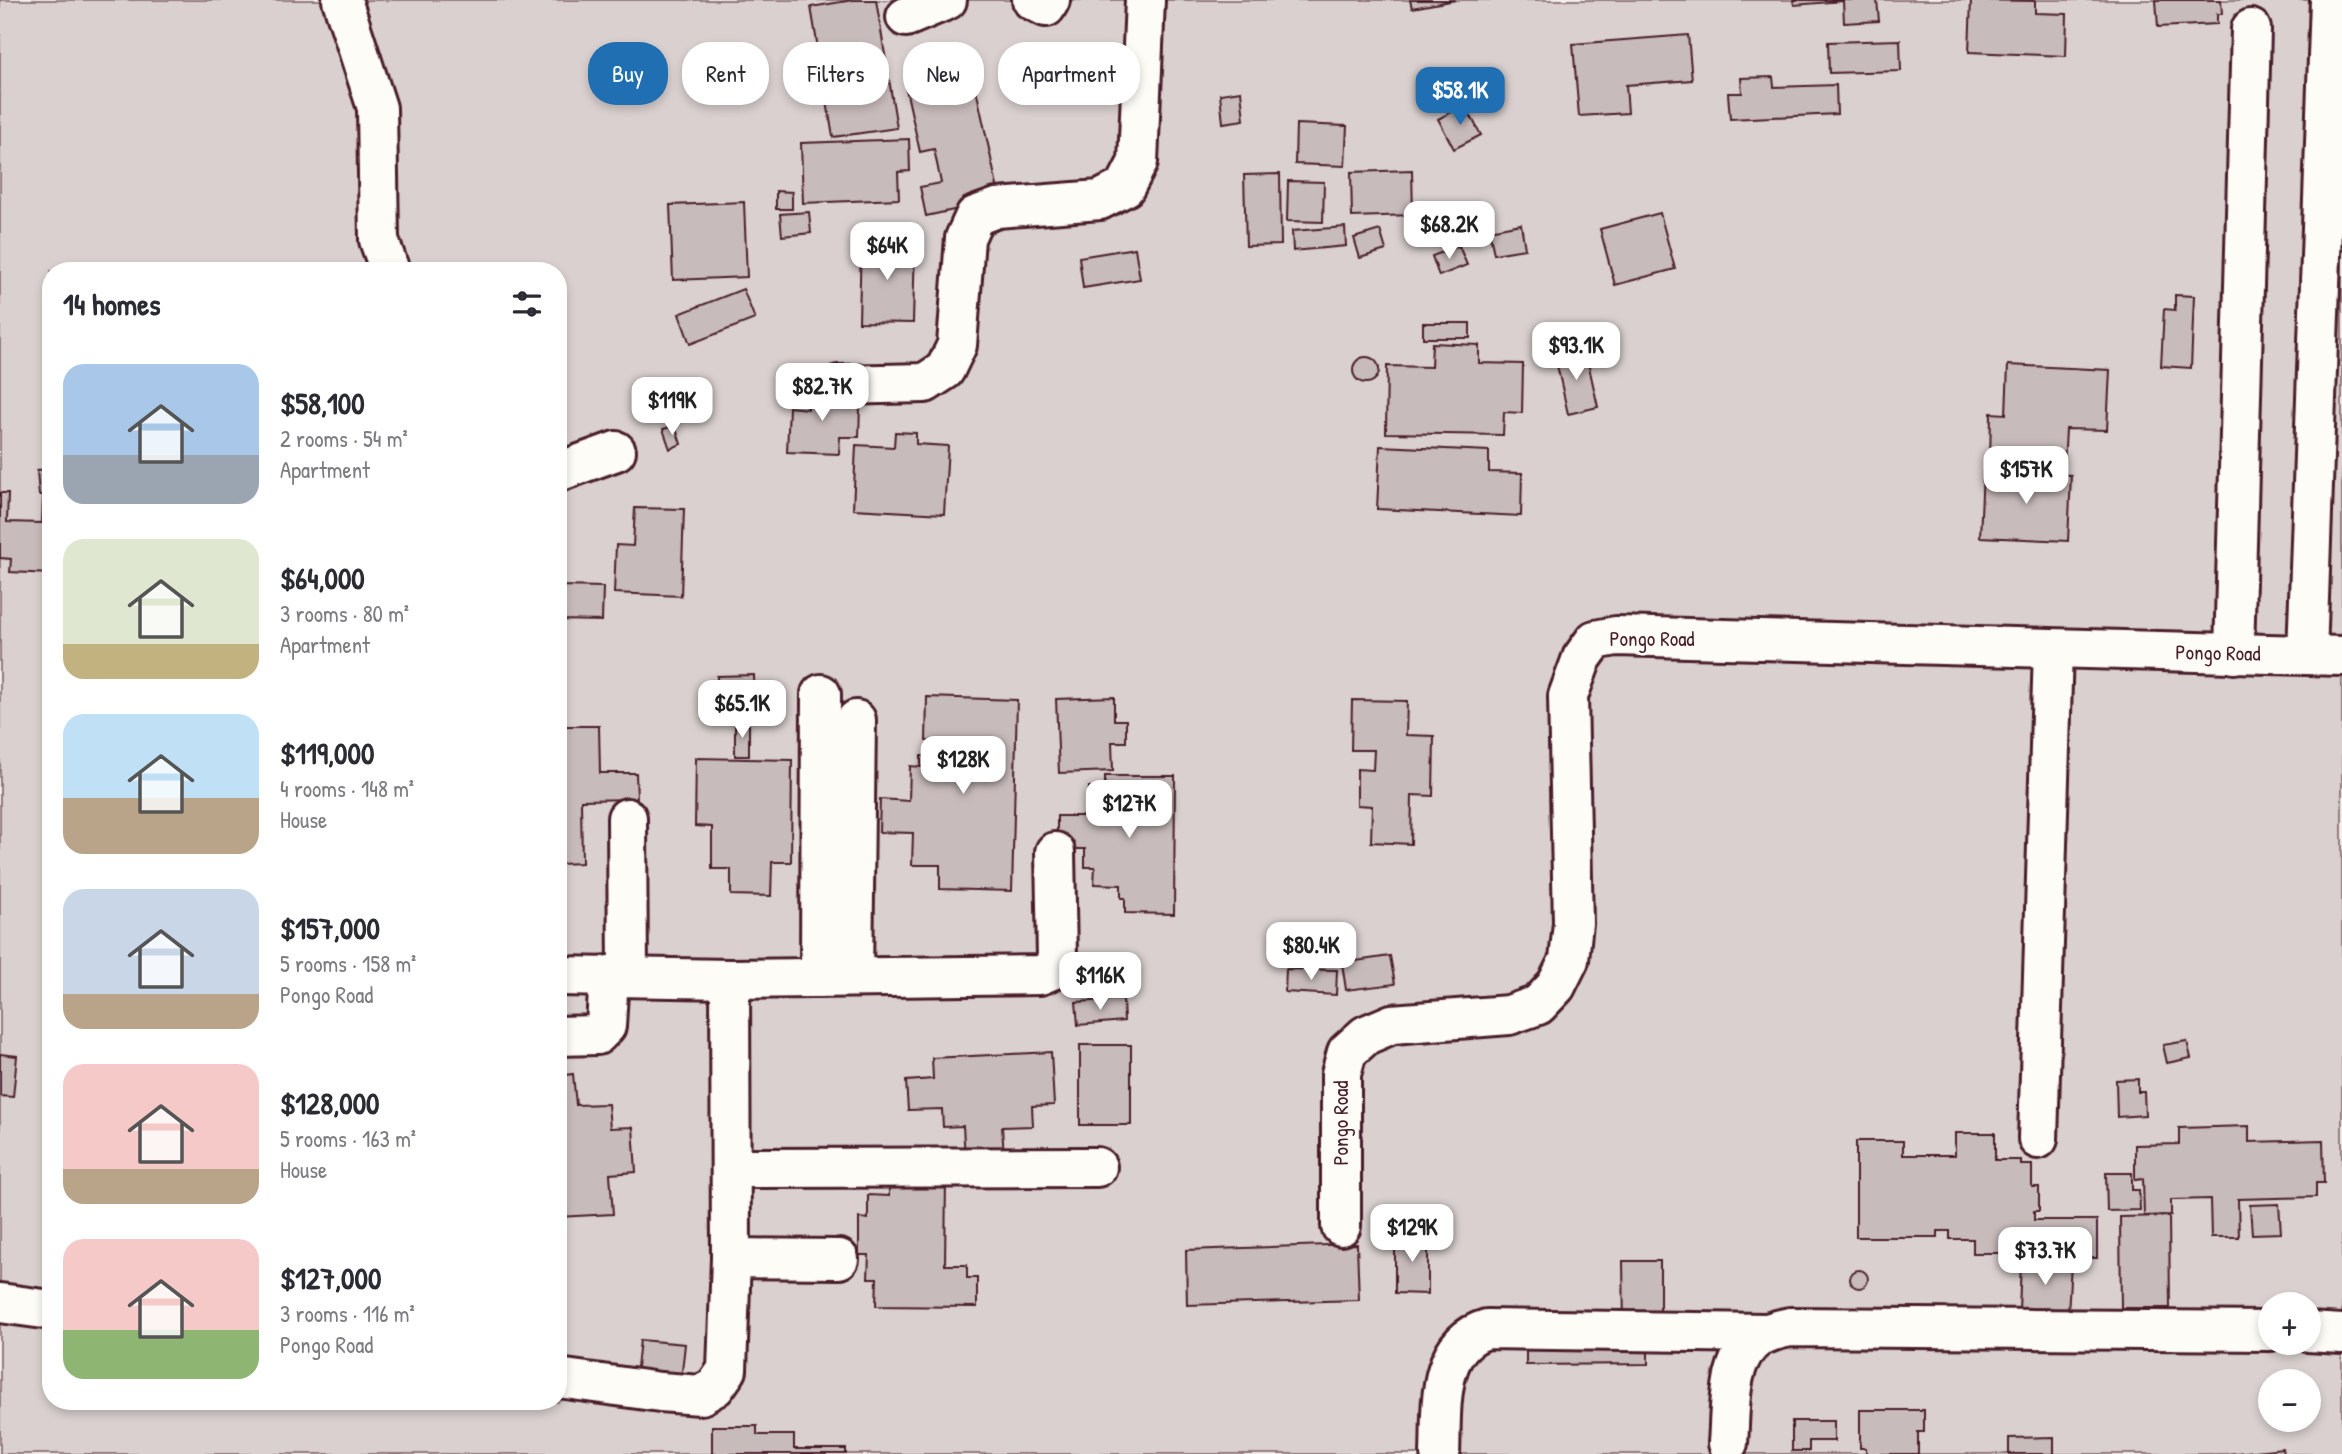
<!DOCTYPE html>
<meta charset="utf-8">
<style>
body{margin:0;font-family:"Patrick Hand",sans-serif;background:#f7f7f7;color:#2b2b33;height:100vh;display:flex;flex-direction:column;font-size:26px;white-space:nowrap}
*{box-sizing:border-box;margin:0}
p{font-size:23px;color:#7c7c81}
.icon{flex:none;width:38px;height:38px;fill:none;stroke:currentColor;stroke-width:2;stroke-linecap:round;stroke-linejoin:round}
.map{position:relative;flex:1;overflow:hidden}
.side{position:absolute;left:42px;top:262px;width:525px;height:1148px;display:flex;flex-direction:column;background:#fff;border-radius:28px;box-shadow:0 4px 10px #0003}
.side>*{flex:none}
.hud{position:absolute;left:588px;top:42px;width:665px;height:63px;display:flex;gap:14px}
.buttons{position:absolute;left:2258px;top:1292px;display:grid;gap:14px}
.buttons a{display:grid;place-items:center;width:63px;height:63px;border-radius:50%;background:#fff;box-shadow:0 4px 10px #0003;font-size:35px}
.price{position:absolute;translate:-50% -60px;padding:0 16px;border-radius:14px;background:#fff;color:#222;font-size:23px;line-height:46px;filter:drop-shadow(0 2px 4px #0008)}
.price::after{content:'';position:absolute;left:50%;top:42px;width:21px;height:16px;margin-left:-10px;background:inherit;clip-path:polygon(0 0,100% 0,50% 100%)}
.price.on{background:#1f6fb2;color:#fff}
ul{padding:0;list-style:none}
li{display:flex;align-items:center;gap:21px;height:175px;padding:0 21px}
li span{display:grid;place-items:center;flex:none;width:196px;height:140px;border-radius:21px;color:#555}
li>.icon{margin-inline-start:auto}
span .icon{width:84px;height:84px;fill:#fffc;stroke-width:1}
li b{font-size:30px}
h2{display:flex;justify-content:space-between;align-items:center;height:84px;padding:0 21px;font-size:30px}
.tag{padding:0 24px;border-radius:28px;background:#fff;box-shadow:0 4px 10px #0003;font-size:24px;line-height:63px}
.tag.on{background:#1f6fb2;color:#fff}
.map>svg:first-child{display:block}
.green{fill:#d9d0cf;stroke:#92787d;stroke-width:2;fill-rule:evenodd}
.building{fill:#c8bbbb;stroke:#4a1f2b;stroke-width:2}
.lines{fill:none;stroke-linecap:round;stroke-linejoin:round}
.minor-casing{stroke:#4a1f2b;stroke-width:44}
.minor{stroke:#fdfcf7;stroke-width:38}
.labels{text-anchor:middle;stroke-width:5;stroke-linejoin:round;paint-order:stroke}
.street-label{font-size:21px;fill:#4a1f2b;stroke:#fdfcf7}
</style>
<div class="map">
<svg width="2342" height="1454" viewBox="0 0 2342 1454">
<rect width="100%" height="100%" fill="#f2efeb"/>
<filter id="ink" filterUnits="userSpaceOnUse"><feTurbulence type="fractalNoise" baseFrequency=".0143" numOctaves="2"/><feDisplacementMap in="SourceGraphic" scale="14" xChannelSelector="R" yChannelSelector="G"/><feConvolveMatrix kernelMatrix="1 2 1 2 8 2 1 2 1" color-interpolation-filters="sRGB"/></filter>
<g filter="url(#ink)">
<path class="green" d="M0,0H2342V1454H0ZM51,271H558V1402H51ZM2270,1304H2308V1342H2270ZM2270,1381H2308V1419H2270Z"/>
<g class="building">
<path d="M853,0H876L897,128L833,137L811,7Z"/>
<path d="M1410,0H1456L1412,8Z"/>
<path d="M1793,0H1877L1879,21L1844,23L1843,1L1794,5Z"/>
<path d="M1971,0L2035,1V13L2067,14L2066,56L1969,52Z"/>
<path d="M2156,0H2221L2222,14H2217V24L2158,27Z"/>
<path d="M1688,35L1692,80L1626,85L1628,113L1579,116L1573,44Z"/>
<path d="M1900,40L1901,71L1829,73L1828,42Z"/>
<path d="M973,75L1000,200L926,216L920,187L941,183L934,149L920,152L906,89Z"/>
<path d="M1773,77L1774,87L1836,85L1837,114L1730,119L1728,93H1742L1741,78Z"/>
<path d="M1241,91L1244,120L1223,123L1220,94Z"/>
<path d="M1465,105L1481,135L1454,149L1438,119Z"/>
<path d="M1296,124L1347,126L1345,166L1295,164Z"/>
<path d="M909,139L910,171L898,172L899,199L803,203L801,143Z"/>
<path d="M1412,170L1413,215L1352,217L1351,172Z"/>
<path d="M1280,174L1281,245L1246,246L1244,175Z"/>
<path d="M1288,181L1324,182L1323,222L1287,221Z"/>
<path d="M776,191L792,192V209H776Z"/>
<path d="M744,202L747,277L673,280L670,205Z"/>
<path d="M809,212L811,233L782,236L780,214Z"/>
<path d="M1660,213L1675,269L1615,285L1600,229Z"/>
<path d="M1521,224L1525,249L1494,254L1489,230Z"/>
<path d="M1345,227L1346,246L1293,251L1292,231Z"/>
<path d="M1380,230L1386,250L1360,258L1354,238Z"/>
<path d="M861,240L915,241L913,323L859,322Z"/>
<path d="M1459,246L1467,265L1439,276L1432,256Z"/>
<path d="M1135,248L1140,279L1083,288L1079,257Z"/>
<path d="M743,289L755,319L690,344L679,314Z"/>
<path d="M2175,295L2194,296L2191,368L2161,366L2164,309L2175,310Z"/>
<rect x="1423" y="323" width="47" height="15"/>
<path d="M1432,343L1479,345V363L1523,364L1522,413L1504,412L1503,435L1386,433L1387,366L1431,367Z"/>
<path d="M1585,349L1598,407L1568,414L1555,356Z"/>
<circle cx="1366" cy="370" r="13"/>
<path d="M2008,365L2110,370L2107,430L2066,429L2064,467L1990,463L1991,413L2006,414Z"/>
<path d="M809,389L846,391V405L860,406L859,437H840L839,454L787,452L789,407L808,409Z"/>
<path d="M675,426L681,444L670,449L663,429Z"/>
<path d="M895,432L916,433V444L948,446L944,514L853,509L856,445L894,447Z"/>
<path d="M1380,446L1489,451V472L1522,473L1521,516L1377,509Z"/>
<path d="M51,469V495H39L37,470Z"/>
<path d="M1983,471L2071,475L2068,541L1980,537Z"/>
<path d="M0,493H8L7,522L42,523L43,498L51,499V574L10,572L11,559L0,558Z"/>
<path d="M635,508L684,509L681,596L614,593L616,545L633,546Z"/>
<path d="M558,586L603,587L602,621L558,620Z"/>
<path d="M754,675L755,717L703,719L702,687H717V676Z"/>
<path d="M927,697L1017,700L1012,891L940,889V865H912L913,833L879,832L880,799L909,801L910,766L921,767V756L956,758L957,742L926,741Z"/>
<path d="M1114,697V720H1126V742H1112L1113,771L1059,773L1056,699Z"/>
<path d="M1352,700L1407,701L1406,735L1434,736L1433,796L1412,795L1411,844L1371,842L1372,806L1357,805V769L1373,770L1374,750H1351Z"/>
<rect x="735" y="725" width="14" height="31"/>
<path d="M558,726H599L600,773H636L637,799L581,800L582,863L558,864Z"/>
<path d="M696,758L792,760L791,862H772L771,896L731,895V869H712V827L695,826Z"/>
<path d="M1105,776H1175L1174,914L1125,913V898H1121V885L1094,884L1095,867H1085V849H1057V816H1089V787H1105Z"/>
<path d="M1390,956L1395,984L1346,990L1342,963Z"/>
<path d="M1286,969L1337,970L1336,995L1285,992Z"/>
<path d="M1123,999L1124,1021L1078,1025L1076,1002Z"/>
<path d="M2187,1041L2191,1058L2167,1063L2163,1045Z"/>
<rect x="1080" y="1045" width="51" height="80"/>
<path d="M1051,1052L1054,1105L1032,1106L1033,1126L1002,1127L1004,1156L965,1158L963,1126L943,1127L942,1109L908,1110L906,1081L933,1079L932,1058Z"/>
<path d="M0,1054L17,1056L13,1097L0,1096Z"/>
<path d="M573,1074L576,1105L608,1104L610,1128L633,1127L636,1172L610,1174L613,1214L558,1217V1076Z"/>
<path d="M2138,1079V1092H2144L2145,1115L2117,1117L2116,1080Z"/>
<path d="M2249,1126V1142L2323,1140L2324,1183H2316V1197L2238,1199L2239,1237H2211L2210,1199L2171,1200V1215L2144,1216L2143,1179L2135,1180V1145L2179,1144V1128Z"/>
<path d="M1955,1133H1995V1160H2021V1165H2032V1187H2039V1211H2034V1220H2097V1258H2043V1239H2030V1253H1973V1239H1950V1231H1938V1237H1856V1141H1903V1155H1955Z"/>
<path d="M2106,1173H2132V1190H2139L2140,1210L2107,1211Z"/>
<path d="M889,1178L946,1179L945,1265H967V1278H977V1307L876,1306L877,1278H868L869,1255H859V1218L868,1219V1195L889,1196Z"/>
<path d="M2279,1204L2281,1233L2252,1234L2250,1205Z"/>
<path d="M2169,1216L2170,1308H2121L2120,1217Z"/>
<path d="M1428,1233V1294L1395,1293V1234Z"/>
<path d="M1357,1244L1359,1300L1187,1305L1186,1250Z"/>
<path d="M1623,1261H1660V1326H1624Z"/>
<path d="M2021,1261L2071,1263L2068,1314L2019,1311Z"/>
<circle cx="1859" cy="1279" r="9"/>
<path d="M1648,1334V1364L1526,1365V1336Z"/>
<path d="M640,1340L685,1344L680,1390L635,1385Z"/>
<path d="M1860,1410H1924V1432H1918V1454H1866V1448H1860Z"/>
<path d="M1792,1421H1834V1441H1809V1451H1792Z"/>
<path d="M712,1426H757V1435H794V1449H846V1454H712Z"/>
<path d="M2054,1437V1454H2009V1438Z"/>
<path d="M2282,1448L2283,1454H2228Z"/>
</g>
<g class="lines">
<g class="minor-casing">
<g id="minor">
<path d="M342,0L377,108L379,240L390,271"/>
<path d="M1032,0L1046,7L1050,0"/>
<path d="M906,17L947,0"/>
<path d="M839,385L925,383L945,370L957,345L965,238L975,216L997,208L1100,200L1125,187L1138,162L1145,0"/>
<path d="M558,472L616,451"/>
<path d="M2234,654L2251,29"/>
<path d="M2307,655L2330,0"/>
<path d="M627,818L628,976"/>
<path d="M558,976L730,979L1040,975L1052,970L1057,958L1055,852"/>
<path d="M853,977L856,720"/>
<path d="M820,978L821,694"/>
<path d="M558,1036L597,1035L606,1026L609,975"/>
<path d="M2038,1139L2053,649"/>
<path d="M731,1168L1097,1167"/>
<path d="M1341,1226V1074L1347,1052L1366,1035L1392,1024L1509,1015L1538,1005L1556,986L1569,960L1573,923L1568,696L1582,658L1595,640L1616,636L2342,656"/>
<path d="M731,1258L839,1259"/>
<path d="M0,1303L51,1310"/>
<path d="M2308,1332L2342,1334"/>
<path d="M558,1378L660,1392L701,1395L715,1387L727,1370L731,1258L730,979"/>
<path d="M1728,1443C1731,1409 1726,1358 1759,1337C1769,1331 1780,1329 1790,1327L2270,1331"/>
<path d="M1440,1454C1442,1410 1435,1344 1487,1329L1767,1333"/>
</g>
</g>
<use href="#minor" class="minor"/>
</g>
</g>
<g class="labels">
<g class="street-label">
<text x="1652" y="646">Pongo Road</text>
<text transform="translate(2218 653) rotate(1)" y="7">Pongo Road</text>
<text transform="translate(1341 1123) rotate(-90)" y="7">Pongo Road</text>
</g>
</g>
</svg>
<div class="buttons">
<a>+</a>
<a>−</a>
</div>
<b class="price on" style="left:1460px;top:127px">$58.1K</b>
<b class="price" style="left:1449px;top:261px">$68.2K</b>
<b class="price" style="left:887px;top:282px">$64K</b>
<b class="price" style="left:1576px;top:382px">$93.1K</b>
<b class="price" style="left:822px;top:423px">$82.7K</b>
<b class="price" style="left:672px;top:437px">$119K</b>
<b class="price" style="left:2026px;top:506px">$157K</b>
<b class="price" style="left:742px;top:740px">$65.1K</b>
<b class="price" style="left:963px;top:796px">$128K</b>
<b class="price" style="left:1129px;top:840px">$127K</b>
<b class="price" style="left:1311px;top:982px">$80.4K</b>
<b class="price" style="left:1100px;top:1012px">$116K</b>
<b class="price" style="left:1412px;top:1264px">$129K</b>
<b class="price" style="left:2045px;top:1287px">$73.7K</b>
<div class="hud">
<a class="tag on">Buy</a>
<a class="tag">Rent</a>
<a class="tag">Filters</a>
<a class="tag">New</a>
<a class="tag">Apartment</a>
</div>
<section class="side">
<h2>14 homes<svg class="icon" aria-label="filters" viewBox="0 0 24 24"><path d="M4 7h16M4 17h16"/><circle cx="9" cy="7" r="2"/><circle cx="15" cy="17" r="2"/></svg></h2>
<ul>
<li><span style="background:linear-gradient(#a9c7e8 65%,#9aa5b1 0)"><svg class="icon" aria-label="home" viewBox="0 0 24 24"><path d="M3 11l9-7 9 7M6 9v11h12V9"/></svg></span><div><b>$58,100</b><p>2 rooms · 54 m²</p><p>Apartment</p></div></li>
<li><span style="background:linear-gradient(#dfe7d0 75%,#c2b280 0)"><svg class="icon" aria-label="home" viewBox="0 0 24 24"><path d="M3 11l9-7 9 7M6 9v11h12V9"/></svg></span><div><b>$64,000</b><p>3 rooms · 80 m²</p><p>Apartment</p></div></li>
<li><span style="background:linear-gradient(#bfe0f5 60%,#b9a48a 0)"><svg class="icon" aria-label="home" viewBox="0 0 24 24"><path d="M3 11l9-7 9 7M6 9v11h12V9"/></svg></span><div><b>$119,000</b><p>4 rooms · 148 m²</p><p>House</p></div></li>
<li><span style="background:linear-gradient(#c9d6e8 75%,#b9a48a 0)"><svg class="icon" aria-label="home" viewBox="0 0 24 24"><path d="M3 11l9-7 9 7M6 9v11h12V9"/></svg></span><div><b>$157,000</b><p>5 rooms · 158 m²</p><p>Pongo Road</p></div></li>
<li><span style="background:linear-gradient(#f6c9c9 75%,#b9a48a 0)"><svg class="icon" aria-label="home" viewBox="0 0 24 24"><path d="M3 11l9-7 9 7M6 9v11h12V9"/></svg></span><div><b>$128,000</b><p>5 rooms · 163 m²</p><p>House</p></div></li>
<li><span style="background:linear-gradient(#f6c9c9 65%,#8fb573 0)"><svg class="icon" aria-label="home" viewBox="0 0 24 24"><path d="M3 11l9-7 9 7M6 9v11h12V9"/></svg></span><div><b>$127,000</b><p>3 rooms · 116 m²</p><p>Pongo Road</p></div></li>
</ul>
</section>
</div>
